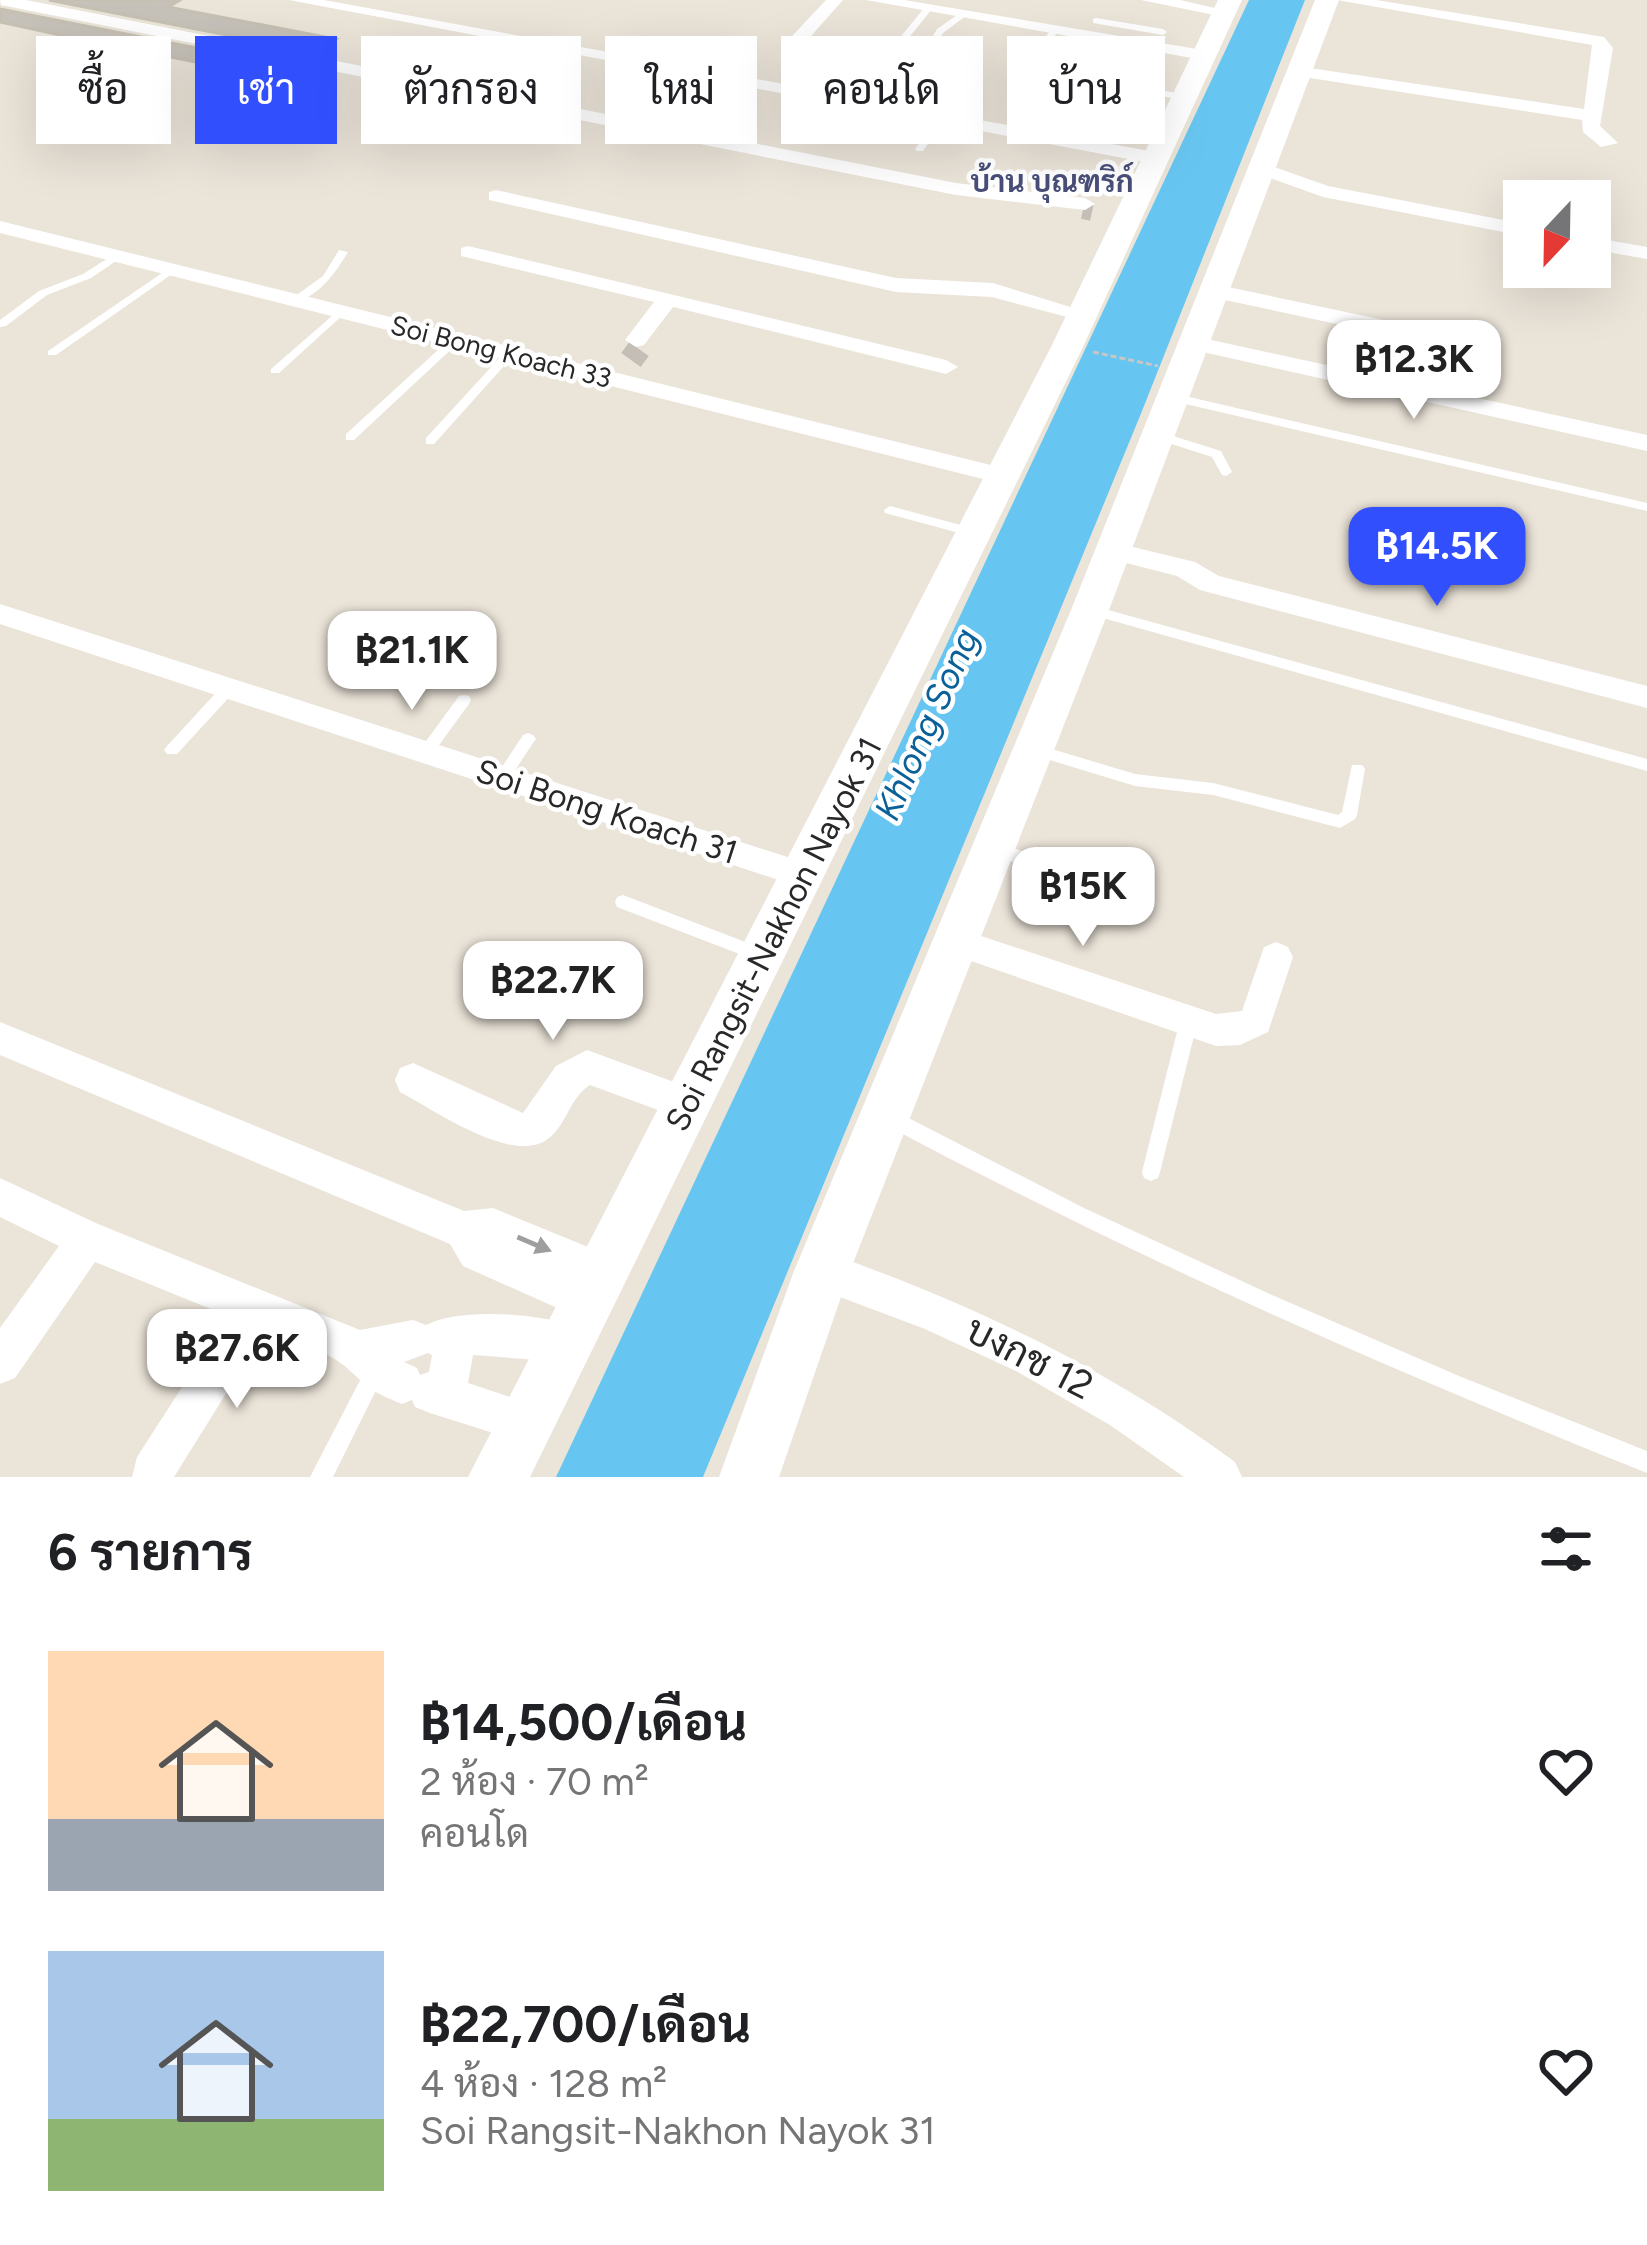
<!DOCTYPE html>
<html lang="th">
<meta charset="utf-8">
<style>
body{margin:0;font-family:Figtree,Sarabun,sans-serif;background:#f2f2f2;color:#202124;height:100vh;display:flex;flex-direction:column;font-size:45px;white-space:nowrap}
*{box-sizing:border-box;margin:0}
p{font-size:39px;color:#757577}
.icon{flex:none;width:66px;height:66px;fill:none;stroke:currentColor;stroke-width:2;stroke-linecap:round;stroke-linejoin:round}
.map{position:relative;height:1477px;overflow:hidden}
.sheet{display:flex;flex-direction:column;background:#fff;flex:1}
.sheet>*{flex:none}
.hud{position:absolute;left:36px;top:36px;width:1575px;height:108px;display:flex;gap:24px}
.needle{width:78px;rotate:202deg}
.buttons{position:absolute;left:1503px;top:180px;display:grid;gap:24px}
.buttons a{display:grid;place-items:center;width:108px;height:108px;border-radius:0px;background:#fff;box-shadow:0 12px 48px #0002;font-size:60px}
.price{position:absolute;translate:-50% -102px;padding:0 27px;border-radius:24px;background:#fff;color:#222;font-size:39px;line-height:78px;filter:drop-shadow(0 3px 6px #0008)}
.price::after{content:'';position:absolute;left:50%;top:72px;width:36px;height:27px;margin-left:-18px;background:inherit;clip-path:polygon(0 0,100% 0,50% 100%)}
.price.on{background:#324ffe;color:#fff}
ul{padding:0;list-style:none}
li{display:flex;align-items:center;gap:36px;height:300px;padding:0 48px}
li span{display:grid;place-items:center;flex:none;width:336px;height:240px;border-radius:0px;color:#555}
li>.icon{margin-inline-start:auto}
span .icon{width:144px;height:144px;fill:#fffc;stroke-width:1}
li b{font-size:51px}
h2{display:flex;justify-content:space-between;align-items:center;height:144px;padding:0 48px;font-size:51px}
.chip{padding:0 42px;border-radius:0px;background:#fff;box-shadow:0 12px 48px #0002;font-size:42px;line-height:108px}
.chip.on{background:#324ffe;color:#fff}
.map>svg:first-child{display:block}
.water{fill:#67c6f1}
.building{fill:#c6c1b9;stroke:#c6c0b3;stroke-width:3}
.lines{fill:none;stroke-linecap:round;stroke-linejoin:round}
.street-tunnel-far1{stroke:#c4beb6;stroke-width:18;stroke-dasharray:18 9;stroke-linecap:butt}
.street-tunnel{stroke:#c4beb6;stroke-width:24;stroke-dasharray:24 12;stroke-linecap:butt}
.path{stroke:#c7c7c7;stroke-width:3;stroke-dasharray:6 3;stroke-linecap:butt}
.lane{fill:#fff;fill-rule:evenodd}
.street{fill:#fff;fill-rule:evenodd}
.secondary{fill:#fff;fill-rule:evenodd}
.oneway{fill:#9e9e9e}
.labels{text-anchor:middle;stroke-width:9;stroke-linejoin:round;paint-order:stroke}
.far-street-label{font-size:27px;fill:#282828;stroke:#fff}
.far-neighbourhood-label{font-size:30px;font-weight:bold;fill:#484e79;stroke:#fff}
.street-label{font-size:33px;fill:#282828;stroke:#fff}
.water-label{font-size:36px;font-style:italic;fill:#0a619a;stroke:#fff}
.near-street-label{font-size:39px;fill:#282828;stroke:#fff}
</style>
<div class="map">
<svg width="1647" height="1477" viewBox="0 0 1647 1477">
<rect width="100%" height="100%" fill="#ebe4d9"/>
<path class="water" d="M1249,0H1305L1140,416L703,1477H556Z"/>
<g class="building">
<path d="M49,0H180L168,7L336,39L318,53Z"/>
<path d="M0,9L297,68L282,79L65,36L0,22Z"/>
</g>
<g class="lines">
<path class="street-tunnel-far1" d="M1083,210L1092,212"/>
<path class="street-tunnel" d="M631,360L639,349"/>
<path class="path" d="M1093,352L1158,366"/>
<g class="lane">
<path d="M925,7L932,9L903,45H897V41Z"/>
<path d="M960,13L967,15L943,33L920,72H914L913,70L937,29Z"/>
<path d="M1096,18L1163,29L1167,32L1163,35L1093,23V19Z"/>
<path d="M1052,28L1059,30L1027,75H1021L1020,73Z"/>
<path d="M1143,42L1147,45L1145,52L1156,54L1161,46L1168,48L1162,59L1137,56L1139,45Z"/>
<path d="M735,58L742,60L724,80H718V76Z"/>
<path d="M1122,84L1184,94L1189,97L1184,100L1119,89L1117,87Z"/>
<path d="M938,117L946,119L923,151H917L915,149Z"/>
<path d="M339,250L348,252C334,275 318,298 291,303V299L323,276Z"/>
<path d="M113,255L122,257L91,278L47,295L6,326L0,327V320L39,291L83,274Z"/>
<path d="M171,267L176,270L175,272L56,355H48V351Z"/>
<path d="M340,309L344,310V314L279,373H271V369Z"/>
<path d="M454,338L460,341L458,343L354,440H346V434L450,339Z"/>
<path d="M509,351L515,354L513,356L434,444H426V438L505,352Z"/>
<path d="M1172,393L1647,503V511L1168,400V394Z"/>
<path d="M1157,431L1221,451L1232,472L1226,476L1222,475L1212,457L1153,438L1151,435Z"/>
<path d="M890,506L979,530L981,533L974,537L885,513L884,510Z"/>
<path d="M1090,605L1647,759V771L1085,613L1083,610L1085,607Z"/>
<path d="M229,683L234,684L236,688L234,692L177,754H167L164,750L167,746L224,684Z"/>
<path d="M464,695L469,696L471,700L469,704L431,756H421L418,752L421,748L459,696Z"/>
<path d="M528,733L533,735L536,739L533,743L508,781H498L495,777L498,773L523,735Z"/>
<path d="M1035,744L1135,774L1213,783L1338,815L1342,812L1352,765H1362L1365,769L1357,815L1355,819L1340,828L1213,795L1135,786L1030,754L1027,750L1030,746Z"/>
<path d="M995,842L1114,881L1116,886L1114,891L1108,893L989,854L987,849L989,844Z"/>
<path d="M623,895L761,948L763,953L761,958L755,960L617,907L615,902L617,897Z"/>
<path d="M1188,1016L1194,1018L1197,1024L1160,1172L1158,1178L1151,1181L1144,1178L1142,1172L1179,1024L1182,1018Z"/>
<path d="M893,1110L1084,1208L1272,1295L1459,1376L1647,1451V1473C1387,1369 1133,1257 886,1125L884,1119L886,1113Z"/>
<path d="M377,1358L384,1361L387,1368L333,1477H310L370,1361Z"/>
</g>
<g class="street">
<path d="M0,0H26L956,183L1085,198L1095,204L1085,210L956,195L1,5Z"/>
<path d="M289,0H324L1155,152L1165,158L1155,164Z"/>
<path d="M826,0H843L804,44H792V36Z"/>
<path d="M866,0H904L1203,50L1212,55L1203,60Z"/>
<path d="M1141,0H1180L1232,12L1224,17Z"/>
<path d="M1337,0H1376L1604,37L1613,48L1600,126L1618,143L1601,147L1583,132L1582,120L1297,76L1294,72L1303,67L1584,109L1592,45Z"/>
<path d="M1260,162L1328,186L1524,224V236L1323,197L1253,172L1250,168Z"/>
<path d="M496,190L896,278L993,283L1093,314L1082,321L992,297L896,292L489,200V192Z"/>
<path d="M0,221L1003,468L1016,476L1003,484L0,233Z"/>
<path d="M1590,237L1647,247V259L1590,249Z"/>
<path d="M468,246L946,360L958,367L946,374L673,307L644,345L636,347L625,340L654,302L461,256V248Z"/>
<path d="M1214,284L1426,329L1437,336L1426,343L1206,296L1203,291Z"/>
<path d="M1193,336L1647,435V451L1185,348L1182,343Z"/>
<path d="M1112,542L1195,562L1219,576L1647,686V708L1200,590L1177,576L1103,557L1099,551Z"/>
<path d="M0,604L803,862L814,865L819,875L814,885L803,888L0,624Z"/>
<path d="M954,927L1216,1014L1242,1011L1264,947L1276,942L1288,947L1293,957L1268,1032L1240,1045L1216,1046L942,951L937,941L942,931Z"/>
<path d="M0,1022L464,1211L493,1208L615,1258L621,1272L615,1286L603,1291L607,1301L601,1315L587,1321L573,1315L463,1266L450,1244L0,1055Z"/>
<path d="M587,1050L701,1092L706,1104L701,1116L688,1121L590,1085C570,1097 567,1124 549,1138C514,1167 435,1110 400,1092L395,1080L400,1068L413,1063L523,1113L556,1066Z"/>
<path d="M0,1178L98,1224L360,1330L413,1320L426,1325C459,1307 544,1313 579,1328L585,1342L579,1356L565,1362L473,1355L468,1383L540,1407L546,1422L540,1437L525,1443L430,1413L415,1407L412,1400L402,1404C370,1391 370,1389 346,1367C326,1350 290,1341 265,1331L174,1477H132L137,1457L228,1316L95,1262L15,1378L0,1384V1328L59,1246L0,1217ZM428,1353L432,1355L429,1372L420,1375L417,1368L404,1362Z"/>
<path d="M822,1251C971,1303 1108,1368 1235,1462L1242,1477H1184L1110,1425L1016,1371L925,1329L808,1285L802,1271L808,1257Z"/>
</g>
<g class="secondary">
<path d="M1218,0H1242L1083,347L530,1477H468L1051,347Z"/>
<path d="M1315,0H1339L1109,610L850,1271L779,1477H719L794,1271L1071,610Z"/>
</g>
</g>
<defs><path id="oneway-solid" d="M-6-.8H1V-3.2L6.5 0L1 3.2V.8H-6Z" transform="scale(3)"/></defs>
<use class="oneway" href="#oneway-solid" transform="translate(534 1244) rotate(23)"/>
<g class="labels">
<g class="far-street-label">
<text transform="translate(501 352) rotate(14)" y="9">Soi Bong Koach 33</text>
</g>
<g class="far-neighbourhood-label">
<text x="1052" y="192">บ้าน บุณฑริก์</text>
</g>
<g class="street-label">
<text transform="translate(607 811) rotate(18)" y="12">Soi Bong Koach 31</text>
<text transform="translate(773 934) rotate(-63)" y="12">Soi Rangsit-Nakhon Nayok 31</text>
</g>
<g class="water-label">
<text transform="translate(926 724) rotate(-66)" y="13">Khlong Song</text>
</g>
<g class="near-street-label">
<text transform="translate(1030 1357) rotate(27)" y="14">บงกช 12</text>
</g>
</g>
</svg>
<div class="buttons">
<a><svg class="needle" viewBox="-14 -14 28 28"><path d="M0-13l5 13h-10z" fill="#e53935"/><path d="M0 13l5-13h-10z" fill="#757577"/></svg></a>
</div>
<b class="price" style="left:1414px;top:422px">฿12.3K</b>
<b class="price on" style="left:1437px;top:609px">฿14.5K</b>
<b class="price" style="left:412px;top:713px">฿21.1K</b>
<b class="price" style="left:1083px;top:949px">฿15K</b>
<b class="price" style="left:553px;top:1043px">฿22.7K</b>
<b class="price" style="left:237px;top:1411px">฿27.6K</b>
<div class="hud">
<a class="chip">ซื้อ</a>
<a class="chip on">เช่า</a>
<a class="chip">ตัวกรอง</a>
<a class="chip">ใหม่</a>
<a class="chip">คอนโด</a>
<a class="chip">บ้าน</a>
</div>
</div>
<section class="sheet">
<h2>6 รายการ<svg class="icon" aria-label="filters" viewBox="0 0 24 24"><path d="M4 7h16M4 17h16"/><circle cx="9" cy="7" r="2"/><circle cx="15" cy="17" r="2"/></svg></h2>
<ul>
<li><span style="background:linear-gradient(#ffd9b3 70%,#9aa5b1 0)"><svg class="icon" aria-label="home" viewBox="0 0 24 24"><path d="M3 11l9-7 9 7M6 9v11h12V9"/></svg></span><div><b>฿14,500/เดือน</b><p>2 ห้อง · 70 m²</p><p>คอนโด</p></div><svg class="icon" aria-label="heart" viewBox="0 0 24 24"><path d="M12 20l-8-8c-3-5 5-10 8-4 3-6 11-1 8 4z"/></svg></li>
<li><span style="background:linear-gradient(#a9c7e8 70%,#8fb573 0)"><svg class="icon" aria-label="home" viewBox="0 0 24 24"><path d="M3 11l9-7 9 7M6 9v11h12V9"/></svg></span><div><b>฿22,700/เดือน</b><p>4 ห้อง · 128 m²</p><p>Soi Rangsit-Nakhon Nayok 31</p></div><svg class="icon" aria-label="heart" viewBox="0 0 24 24"><path d="M12 20l-8-8c-3-5 5-10 8-4 3-6 11-1 8 4z"/></svg></li>
</ul>
</section>
